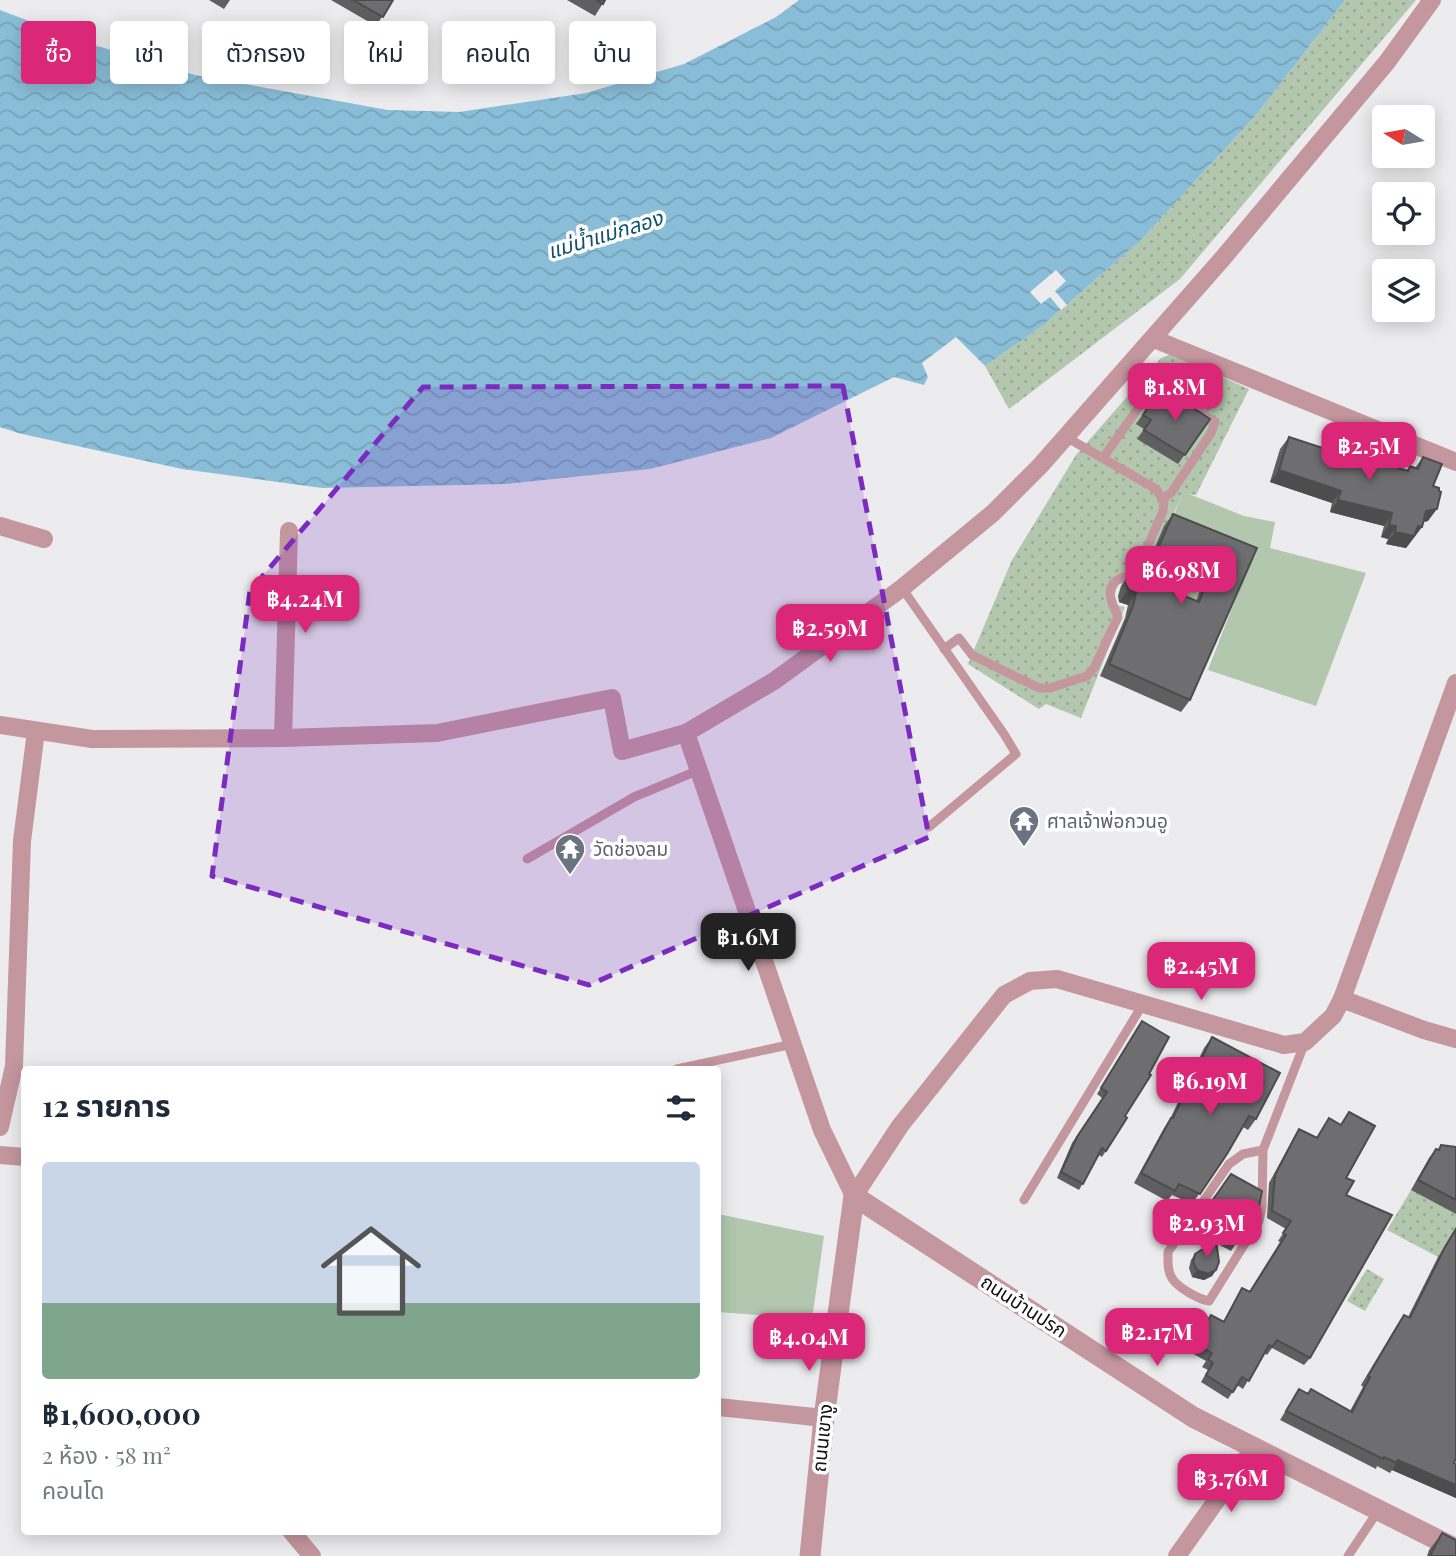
<!DOCTYPE html>
<html lang="th">
<meta charset="utf-8">
<style>
body{margin:0;font-family:"Playfair Display","Noto Sans Thai",serif;background:#f6f6f7;color:#1f2937;height:100vh;display:flex;flex-direction:column;font-size:26px;white-space:nowrap}
*{box-sizing:border-box;margin:0}
p{font-size:23px;color:#747a83}
.icon{flex:none;width:38px;height:38px;fill:none;stroke:currentColor;stroke-width:2;stroke-linecap:round;stroke-linejoin:round}
.map{position:relative;flex:1;overflow:hidden}
.panel{position:absolute;left:21px;top:1066px;width:700px;height:469px;display:flex;flex-direction:column;background:#fff;border-radius:7px;box-shadow:0 4px 18px #0003}
.panel>*{flex:none}
.guide{position:absolute;left:21px;top:21px;width:700px;height:63px;display:flex;gap:14px}
.needle{width:46px;rotate:281deg}
.tools{position:absolute;left:1372px;top:105px;display:grid;gap:14px}
.tools a{display:grid;place-items:center;width:63px;height:63px;border-radius:7px;background:#fff;box-shadow:0 4px 18px #0003;font-size:35px}
.price{position:absolute;translate:-50% -60px;padding:0 16px;border-radius:14px;background:#db2777;color:#fff;font-size:23px;line-height:46px;filter:drop-shadow(0 2px 4px #0008)}
.price::after{content:'';position:absolute;left:50%;top:42px;width:21px;height:16px;margin-left:-10px;background:inherit;clip-path:polygon(0 0,100% 0,50% 100%)}
.price.current{background:#222;color:#fff}
ul{padding:0;list-style:none}
li{display:grid;align-content:center;gap:14px;height:371px;padding:0 21px}
li+li{border-top:2px solid #e0e1e3}
li span{display:grid;place-items:center;height:217px;border-radius:7px;color:#555}
li>.icon{margin-inline-start:auto}
span .icon{width:126px;height:126px;fill:#fffc;stroke-width:1}
li b{font-size:30px}
h2{display:flex;justify-content:space-between;align-items:center;height:84px;padding:0 21px;font-size:30px}
.chip{padding:0 24px;border-radius:7px;background:#fff;box-shadow:0 4px 18px #0003;font-size:24px;line-height:63px}
.chip.current{background:#db2777;color:#fff}
.map>svg:first-child{display:block}
.grass{fill:#b3c7ae}
.park{fill:url(#park-dots)}
.water{fill:url(#water-waves)}
.pier{fill:#ececee}
.lines{fill:none;stroke-linecap:round;stroke-linejoin:round}
.service{stroke:#c4969e;stroke-width:9}
.minor{stroke:#c4969e;stroke-width:18}
.tertiary{stroke:#c4969e;stroke-width:21}
.wall{fill:#5f5f60;fill-rule:evenodd}
.shaded-wall{fill:#4d4d4e}
.building{fill:#6e6e70;stroke:#4d4d4e;stroke-width:2;fill-rule:evenodd}
.marked{fill:#7b2cbf;fill-opacity:0.2;stroke:#7b2cbf;stroke-width:5;stroke-dasharray:14 9;stroke-linejoin:round}
.labels{text-anchor:middle;stroke-width:7;stroke-linejoin:round;paint-order:stroke}
.worship-label{font-size:19px;fill:#5b616d;stroke:#fff;text-anchor:start}
.street-label{font-size:19px;fill:#121112;stroke:#fff}
.water-label{font-size:21px;font-style:italic;fill:#0e526c;stroke:#fff}
</style>
<div class="map">
<svg width="1456" height="1556" viewBox="0 0 1456 1556">
<defs>
<pattern id="park-dots" width="8" height="8" patternUnits="userSpaceOnUse" patternTransform="scale(1.75)"><rect width="8" height="8" fill="#b3c7ae"/><path d="M2 2h.1M6 6h.1" fill="none" stroke="#99aa95" stroke-width="1.8" stroke-linecap="round"/></pattern>
<pattern id="water-waves" width="16" height="10" patternUnits="userSpaceOnUse" patternTransform="scale(1.75)"><rect width="16" height="10" fill="#8abed8"/><path d="M0 5q4-4 8 0t8 0" fill="none" stroke="#76a2b8"/></pattern>
</defs>
<rect width="100%" height="100%" fill="#ececee"/>
<g class="grass">
<path d="M1184,492L1244,516L1275,522L1270,548L1366,573L1316,706L1208,670L1250,561L1173,516Z"/>
<path d="M718,1214L824,1236L812,1319L718,1312Z"/>
</g>
<g class="park">
<path d="M1345,0H1416L1180,279L1009,409L985,366L1042,326L1140,241L1257,114Z"/>
<path d="M1171,354L1249,389L1196,495L1184,493L1134,587L1119,583L1111,604L1125,607L1081,718L1046,704L1039,709L968,664L1012,560L1076,455L1161,358Z"/>
<path d="M1177,566L1205,577L1191,614L1164,603Z"/>
<path d="M1411,1190L1456,1214V1227L1438,1257L1387,1230Z"/>
<path d="M1367,1269L1384,1279L1365,1311L1347,1301Z"/>
</g>
<path class="water" d="M799,0H1345L1257,114L1140,241L1042,326L985,366L956,337L922,363L928,377L924,385L894,377L771,438L650,469L505,484L322,488L182,469L18,433L0,427V10L87,43L195,75L388,110L459,112L586,93L684,64L776,17Z"/>
<path class="pier" d="M1056,270L1066,281L1055,291L1067,305L1061,310L1050,297L1041,304L1030,292Z"/>
<g class="lines">
<g class="service">
<path d="M1103,458L1155,384L1178,399"/>
<path d="M1162,499L1171,493L1211,433L1215,422L1201,414"/>
<path d="M902,588L1004,734L1016,754L929,827"/>
<path d="M944,649L959,638L972,655L1039,688H1050L1087,676L1094,668L1118,617C1114,606 1102,588 1119,579C1124,576 1131,577 1136,573L1163,511L1164,501L1156,489L1066,437"/>
<path d="M527,859L634,797L699,770"/>
<path d="M677,1069L793,1044"/>
<path d="M1263,1150L1243,1154L1229,1164L1168,1252C1168,1261 1167,1273 1174,1281C1181,1289 1198,1299 1209,1301L1259,1221L1262,1207L1263,1150L1305,1042"/>
<path d="M1024,1200L1143,1004"/>
<path d="M1348,1556L1378,1511"/>
</g>
<g class="minor">
<path d="M1154,339L1456,462"/>
<path d="M0,526L44,539"/>
<path d="M0,725L92,739L283,738L437,733L612,698L622,751L686,733L774,681L902,588L993,513L1040,466L1223,258L1387,62L1432,0"/>
<path d="M686,733L822,1130L854,1196"/>
<path d="M283,738L289,531"/>
<path d="M1342,999L1424,1030L1456,1039"/>
<path d="M0,1127L14,1066L22,841L36,731"/>
<path d="M0,1155L24,1157"/>
<path d="M854,1196L900,1126L1004,995L1030,981L1057,979L1284,1045L1305,1042L1333,1016L1342,999L1456,683"/>
<path d="M718,1407L824,1418"/>
<path d="M291,1531L312,1556"/>
<path d="M1177,1556L1253,1449"/>
</g>
<path class="tertiary" d="M810,1556L824,1418L854,1196L1193,1417L1456,1549"/>
</g>
<g class="wall">
<path d="M209,0H230L224,9Z"/>
<path d="M331,0H393L376,26Z"/>
<path d="M567,0H605L595,16Z"/>
<path d="M1162,403L1210,419L1178,464L1137,439L1144,429L1136,424L1148,407Z"/>
<path d="M1289,437L1351,457L1355,450L1371,459L1406,471L1410,466L1415,468L1423,457L1433,486L1428,521L1423,522L1422,527L1406,548L1386,544L1388,539L1381,537L1384,526L1330,512L1332,503L1270,482L1280,449Z"/>
<path d="M1173,514L1257,548L1190,700L1181,712L1100,676L1125,618L1128,605L1119,602L1118,596L1121,586L1129,574L1143,575L1164,526ZM1181,567L1205,577L1196,601L1172,591Z"/>
<path d="M1138,1027L1125,1116L1127,1118L1102,1157L1099,1155L1079,1190L1057,1178L1072,1143L1102,1098L1097,1094Z"/>
<path d="M1212,1037L1256,1119L1248,1130L1243,1127L1227,1154L1192,1204L1172,1195L1167,1201L1134,1183L1164,1128L1170,1119L1204,1048Z"/>
<path d="M1349,1112L1346,1195L1310,1358L1304,1365L1272,1348L1267,1355L1264,1353L1243,1389L1237,1385L1228,1399L1201,1382L1208,1370L1202,1367L1206,1361L1188,1351L1205,1322H1223L1242,1288L1249,1292L1280,1242L1278,1241L1286,1229L1267,1218L1269,1183L1294,1137L1299,1129L1317,1137L1329,1118L1341,1125Z"/>
<path d="M1441,1145L1456,1147V1214L1411,1190L1429,1158L1436,1149L1438,1150Z"/>
<path d="M1231,1174L1237,1242L1231,1251L1216,1243V1270L1212,1276L1204,1280L1192,1277L1189,1268L1191,1260L1195,1254L1215,1242L1200,1233L1212,1214L1205,1211Z"/>
<path d="M1456,1227V1458L1454,1463L1456,1464V1498L1392,1470L1390,1473L1377,1466L1376,1469L1280,1420L1299,1389L1350,1411L1363,1387L1361,1385L1397,1325L1404,1315L1408,1317L1438,1257Z"/>
<path d="M1442,1533L1456,1556H1427L1429,1550Z"/>
</g>
<g class="shaded-wall">
<path d="M1279,470L1341,491L1332,503L1270,482Z"/>
<path d="M1338,500L1392,513L1384,526L1330,512Z"/>
<path d="M1437,509L1428,521L1417,523L1426,511Z"/>
<path d="M1389,525L1396,526L1388,539L1381,537Z"/>
<path d="M1418,526L1422,527L1406,548L1386,544L1395,532Z"/>
<path d="M1186,554L1214,564L1205,577L1177,566Z"/>
<path d="M1128,590L1136,593L1128,605L1119,602Z"/>
<path d="M1197,1270H1216L1212,1276L1204,1280L1192,1277Z"/>
<path d="M1398,1460L1456,1485V1498L1392,1470Z"/>
</g>
<g class="building">
<path d="M353,0H393L383,17Z"/>
<path d="M596,0H605L603,4Z"/>
<path d="M1169,392L1210,419L1185,455L1144,430L1151,420L1143,415L1154,398L1162,403Z"/>
<path d="M1289,437L1353,458L1355,450L1372,454L1371,459L1408,471L1410,466L1418,469L1423,457L1442,464L1433,486L1439,488V491L1441,492L1437,509L1426,511L1422,527L1418,526L1414,536L1395,532L1396,526L1389,525L1392,513L1338,500L1341,491L1279,470Z"/>
<path d="M1173,514L1257,548L1190,700L1109,664L1133,606L1136,593L1128,590L1126,584L1129,574L1133,572L1143,575L1151,564ZM1186,554L1214,564L1199,602L1172,591Z"/>
<path d="M1142,1021L1169,1037L1149,1074L1151,1075L1125,1116L1127,1118L1106,1151L1102,1148L1083,1184L1061,1172L1077,1137L1107,1092L1101,1088Z"/>
<path d="M1212,1037L1280,1073L1256,1119L1249,1116L1227,1154L1200,1194L1179,1184L1175,1191L1141,1173L1171,1118H1173Z"/>
<path d="M1349,1112L1375,1126L1346,1178L1354,1181L1346,1195L1392,1215L1310,1358L1277,1340L1272,1347L1269,1345L1249,1381L1242,1377L1233,1392L1206,1375L1213,1363L1208,1359L1212,1353L1193,1343L1211,1315L1224,1322L1242,1288L1250,1292L1286,1235L1283,1233L1291,1221L1272,1211L1275,1175L1299,1129L1317,1138L1329,1118L1341,1125Z"/>
<path d="M1441,1145L1456,1147V1200L1418,1180L1436,1149L1439,1150Z"/>
<path d="M1231,1174L1262,1191L1259,1207L1237,1242L1207,1224L1218,1205L1212,1201Z"/>
<path d="M1456,1229V1458L1454,1463L1456,1464V1485L1398,1460L1397,1463L1384,1457L1383,1459L1286,1411L1299,1389L1308,1394L1311,1389L1352,1412L1370,1377L1368,1376L1404,1315L1410,1318L1445,1247Z"/>
<path d="M1216,1240L1219,1262L1216,1270L1208,1274L1197,1270L1193,1262L1195,1254Z"/>
<path d="M1442,1533L1456,1540V1556H1430Z"/>
</g>
<path class="marked" d="M843,386L929,837L589,985L212,876L250,591L423,387Z"/>
<defs>
<g id="temple-pin" transform="scale(1.575)"><path d="M0 17L-7.5 6A9.5 9.5 0 1 1 7.5 6Z" fill="#6b7280" stroke="#fff"/><path d="M0-6L5-2H3V0L6.5 2.5H4V6H1.5V3h-3V6H-4V2.5H-6.5L-3 0V-2H-5Z" fill="#fff"/></g>
</defs>
<g fill-rule="evenodd">
<use href="#temple-pin" x="1024" y="821"/>
<use href="#temple-pin" x="570" y="849"/>
</g>
<g class="labels">
<g class="worship-label">
<text x="1047" y="828">ศาลเจ้าพ่อกวนอู</text>
<text x="593" y="856">วัดช่องลม</text>
</g>
<g class="street-label">
<text transform="translate(1024 1306) rotate(33)" y="7">ถนนบ้านปรก</text>
<text transform="translate(822 1438) rotate(-84)" y="7">ถนนเขางู</text>
</g>
<g class="water-label">
<text transform="translate(605 235) rotate(-17)" y="7">แม่น้ำแม่กลอง</text>
</g>
</g>
</svg>
<div class="tools">
<a><svg class="needle" viewBox="-14 -14 28 28"><path d="M0-13l5 13h-10z" fill="#e53935"/><path d="M0 13l5-13h-10z" fill="#747a83"/></svg></a>
<a><svg class="icon" aria-label="locate" viewBox="0 0 24 24"><circle cx="12" cy="12" r="6"/><path d="M12 2v4M12 18v4M2 12h4M18 12h4"/></svg></a>
<a><svg class="icon" aria-label="layers" viewBox="0 0 24 24"><path d="M12 4l9 5-9 5-9-5zM3 14l9 5 9-5"/></svg></a>
</div>
<b class="price" style="left:1175px;top:423px">฿1.8M</b>
<b class="price" style="left:1369px;top:482px">฿2.5M</b>
<b class="price" style="left:1181px;top:606px">฿6.98M</b>
<b class="price" style="left:305px;top:635px">฿4.24M</b>
<b class="price" style="left:830px;top:664px">฿2.59M</b>
<b class="price current" style="left:748px;top:973px">฿1.6M</b>
<b class="price" style="left:1201px;top:1002px">฿2.45M</b>
<b class="price" style="left:1210px;top:1117px">฿6.19M</b>
<b class="price" style="left:1207px;top:1259px">฿2.93M</b>
<b class="price" style="left:1157px;top:1368px">฿2.17M</b>
<b class="price" style="left:809px;top:1373px">฿4.04M</b>
<b class="price" style="left:1231px;top:1514px">฿3.76M</b>
<div class="guide">
<a class="chip current">ซื้อ</a>
<a class="chip">เช่า</a>
<a class="chip">ตัวกรอง</a>
<a class="chip">ใหม่</a>
<a class="chip">คอนโด</a>
<a class="chip">บ้าน</a>
</div>
<section class="panel">
<h2>12 รายการ<svg class="icon" aria-label="filters" viewBox="0 0 24 24"><path d="M4 7h16M4 17h16"/><circle cx="9" cy="7" r="2"/><circle cx="15" cy="17" r="2"/></svg></h2>
<ul>
<li><span style="background:linear-gradient(#c9d6e8 65%,#7fa58c 0)"><svg class="icon" aria-label="home" viewBox="0 0 24 24"><path d="M3 11l9-7 9 7M6 9v11h12V9"/></svg></span><div><b>฿1,600,000</b><p>2 ห้อง · 58 m²</p><p>คอนโด</p></div></li>
</ul>
</section>
</div>
